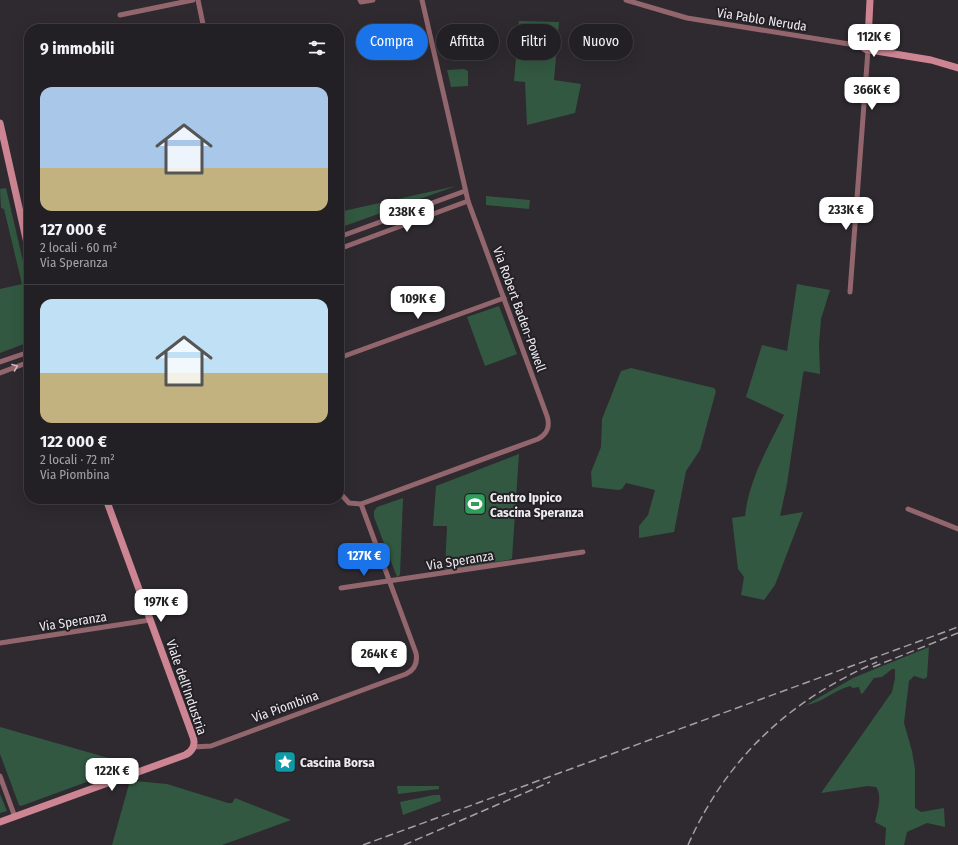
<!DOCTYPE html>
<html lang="it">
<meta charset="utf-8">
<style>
body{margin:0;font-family:"Fira Sans Condensed",sans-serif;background:#2e2d31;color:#f1f3f6;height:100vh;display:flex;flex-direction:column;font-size:15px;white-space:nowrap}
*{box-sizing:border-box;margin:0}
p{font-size:13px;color:#a2a3a6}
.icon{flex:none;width:22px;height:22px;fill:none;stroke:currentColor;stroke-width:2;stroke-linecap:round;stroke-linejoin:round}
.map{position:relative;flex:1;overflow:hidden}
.details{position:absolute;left:24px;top:24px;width:320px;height:480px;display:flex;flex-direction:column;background:#222024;border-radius:16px;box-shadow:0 4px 16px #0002,0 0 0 1px #3f3e41}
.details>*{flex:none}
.hud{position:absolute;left:356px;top:24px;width:380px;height:36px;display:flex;gap:8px}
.price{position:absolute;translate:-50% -34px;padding:0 9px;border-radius:8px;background:#fff;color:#222;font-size:13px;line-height:26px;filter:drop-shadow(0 1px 2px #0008)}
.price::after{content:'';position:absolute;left:50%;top:24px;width:12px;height:9px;margin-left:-6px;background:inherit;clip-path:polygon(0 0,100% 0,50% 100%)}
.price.active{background:#1a73e8;color:#fff}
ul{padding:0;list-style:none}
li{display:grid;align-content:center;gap:8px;height:212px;padding:0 16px}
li+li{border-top:1px solid #3f3e41}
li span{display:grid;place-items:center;height:124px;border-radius:12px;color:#555}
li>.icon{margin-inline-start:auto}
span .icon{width:72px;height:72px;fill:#fffc;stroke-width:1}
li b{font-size:17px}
h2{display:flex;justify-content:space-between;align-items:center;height:48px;padding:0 16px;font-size:17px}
.tag{padding:0 14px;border-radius:18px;background:#222024;box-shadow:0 4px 16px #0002,0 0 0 1px #3f3e41;font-size:14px;line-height:36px}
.tag.active{background:#1a73e8;color:#fff}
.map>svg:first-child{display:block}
.green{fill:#325841}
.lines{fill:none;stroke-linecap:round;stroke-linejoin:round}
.street{stroke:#93666e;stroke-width:5}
.secondary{stroke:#cd8593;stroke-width:7}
.rail{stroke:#a4a1a6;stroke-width:1.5;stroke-dasharray:8 4;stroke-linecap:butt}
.oneway{stroke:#cebcc2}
.labels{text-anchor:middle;stroke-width:4;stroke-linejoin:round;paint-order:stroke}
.street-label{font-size:13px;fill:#edebef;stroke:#242126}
.poi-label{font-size:13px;font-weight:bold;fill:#edebef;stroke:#242126;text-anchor:start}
</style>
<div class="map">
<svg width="958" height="845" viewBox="0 0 958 845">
<rect width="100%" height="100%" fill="#2e2a30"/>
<g class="green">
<path d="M519,21L559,22L554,80L581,84L575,113L527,125L525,82L514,81Z"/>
<path d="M464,69L468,71V86L451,87L447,70Z"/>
<path d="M456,186L339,228V212Z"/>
<path d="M6,188L29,287V342L0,353V289L22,284L4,209L1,208L0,189Z"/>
<path d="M486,196L530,200L529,209L486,205Z"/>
<path d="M797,284L830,290L821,319L819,344L820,374L804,371L803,374L787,484L780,516L803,512L775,585L764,600L741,595L744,577L738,569L732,518L745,516C749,480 768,447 784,415L746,397L762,345L787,351Z"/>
<path d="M499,306L517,354L485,366L467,317Z"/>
<path d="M631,368L714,388L716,391L700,450L686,471L674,532L639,538V526L648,515L655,490L626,483L622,489L618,490L592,487L591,472L601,447L602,419L621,371Z"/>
<path d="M519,454L512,559L459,569L457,567H453L451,570L445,571L447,526H433L436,486Z"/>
<path d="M403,498L400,575L397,577L374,517V511L377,507Z"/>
<path d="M929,647L927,677L924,679L914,676L909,681L904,723L912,751L915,769V808L921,812L944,808L945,827L927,823L907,832L904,845H885L886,828L875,822C877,812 883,796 876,787L868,786L821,793L892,692L895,678V669H892L882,677L874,678L863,693L861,694L859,687L853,688L850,686C834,690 822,703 806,705L853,678Z"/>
<path d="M0,727L133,765L21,806L19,805L0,754Z"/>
<path d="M135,781L167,784L228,803H232L235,798L291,820L222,845H112L129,784Z"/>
<path d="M397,786H439V789L398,794Z"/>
<path d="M0,794L7,811L0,813Z"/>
<path d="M434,795H440L441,801L403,815L400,802Z"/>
</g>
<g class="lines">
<g class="street">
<path d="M198,0L204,29"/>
<path d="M360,0L361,2L373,0"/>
<path d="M626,0L687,18L849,44L865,49"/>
<path d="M120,15L193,0"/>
<path d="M852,44L864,42"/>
<path d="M339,237L465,191"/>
<path d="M339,249L468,201"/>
<path d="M850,292L868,50"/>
<path d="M339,358L504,298"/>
<path d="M0,362L29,352"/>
<path d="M0,373L29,362"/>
<path d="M339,492L349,503L361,504L538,439C548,434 550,425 547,416L468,201L422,0"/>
<path d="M908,509L958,529"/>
<path d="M341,588L583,552"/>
<path d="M0,643L150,620"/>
<path d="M193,747L211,746L406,674C414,670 418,663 416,653L361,504"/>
<path d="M0,776L15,817"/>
</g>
<g class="secondary">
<circle cx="868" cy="45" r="5"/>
<path d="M868,40L870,0"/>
<path d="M870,50L931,60L958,68"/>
<path d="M0,123L29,252"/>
<path d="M0,822L185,755C192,752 196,745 193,737L106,499"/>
</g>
<g class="rail">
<path d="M873,667L958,633"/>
<path d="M363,845L958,627"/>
<path d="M404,845L550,782"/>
<path d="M688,845C727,757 790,700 877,662"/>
</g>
</g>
<defs><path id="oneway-chevron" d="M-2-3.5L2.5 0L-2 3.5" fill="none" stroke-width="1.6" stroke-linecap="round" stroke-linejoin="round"/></defs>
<use class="oneway" href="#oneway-chevron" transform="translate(15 367) rotate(-21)"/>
<defs>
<g id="stadium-square" transform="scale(1.15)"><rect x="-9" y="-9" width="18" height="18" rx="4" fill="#2e9e5b" stroke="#242126"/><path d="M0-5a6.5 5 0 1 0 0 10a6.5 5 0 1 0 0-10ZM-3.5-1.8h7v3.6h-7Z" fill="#fff"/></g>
<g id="sight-square" transform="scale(1.15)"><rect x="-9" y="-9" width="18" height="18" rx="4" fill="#0f9aa8" stroke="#242126"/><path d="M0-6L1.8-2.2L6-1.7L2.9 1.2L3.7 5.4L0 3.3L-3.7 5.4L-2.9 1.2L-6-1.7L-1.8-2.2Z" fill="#fff"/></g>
</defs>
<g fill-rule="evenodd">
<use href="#stadium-square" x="475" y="504"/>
<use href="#sight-square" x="285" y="762"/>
</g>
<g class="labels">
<g class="street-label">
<text transform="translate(762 19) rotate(9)" y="5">Via Pablo Neruda</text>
<text transform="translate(520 309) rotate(70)" y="5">Via Robert Baden-Powell</text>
<text transform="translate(460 560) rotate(-9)" y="5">Via Speranza</text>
<text transform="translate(73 621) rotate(-9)" y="5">Via Speranza</text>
<text transform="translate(187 687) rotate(71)" y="5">Viale dell'Industria</text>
<text transform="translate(285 706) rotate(-20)" y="5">Via Piombina</text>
</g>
<g class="poi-label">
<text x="490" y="502">Centro Ippico<tspan x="490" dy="15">Cascina Speranza</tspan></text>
<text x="300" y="767">Cascina Borsa</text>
</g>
</g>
</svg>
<b class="price" style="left:874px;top:58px">112K €</b>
<b class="price" style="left:872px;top:111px">366K €</b>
<b class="price" style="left:846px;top:231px">233K €</b>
<b class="price" style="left:407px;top:233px">238K €</b>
<b class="price" style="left:418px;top:320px">109K €</b>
<b class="price active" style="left:364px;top:577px">127K €</b>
<b class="price" style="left:161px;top:623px">197K €</b>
<b class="price" style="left:379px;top:675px">264K €</b>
<b class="price" style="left:112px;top:792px">122K €</b>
<div class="hud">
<a class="tag active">Compra</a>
<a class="tag">Affitta</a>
<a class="tag">Filtri</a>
<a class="tag">Nuovo</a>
</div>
<section class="details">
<h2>9 immobili<svg class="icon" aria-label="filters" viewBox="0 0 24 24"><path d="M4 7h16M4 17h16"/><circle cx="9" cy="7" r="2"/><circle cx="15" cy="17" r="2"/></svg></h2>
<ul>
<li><span style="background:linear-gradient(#a9c7e8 65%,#c2b280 0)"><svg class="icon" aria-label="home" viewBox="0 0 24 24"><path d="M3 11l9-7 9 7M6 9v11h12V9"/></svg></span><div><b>127 000 €</b><p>2 locali · 60 m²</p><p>Via Speranza</p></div></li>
<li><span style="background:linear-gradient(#bfe0f5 60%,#c2b280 0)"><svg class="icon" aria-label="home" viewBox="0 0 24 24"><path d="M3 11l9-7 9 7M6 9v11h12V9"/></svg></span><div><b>122 000 €</b><p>2 locali · 72 m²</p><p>Via Piombina</p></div></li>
</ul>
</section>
</div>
